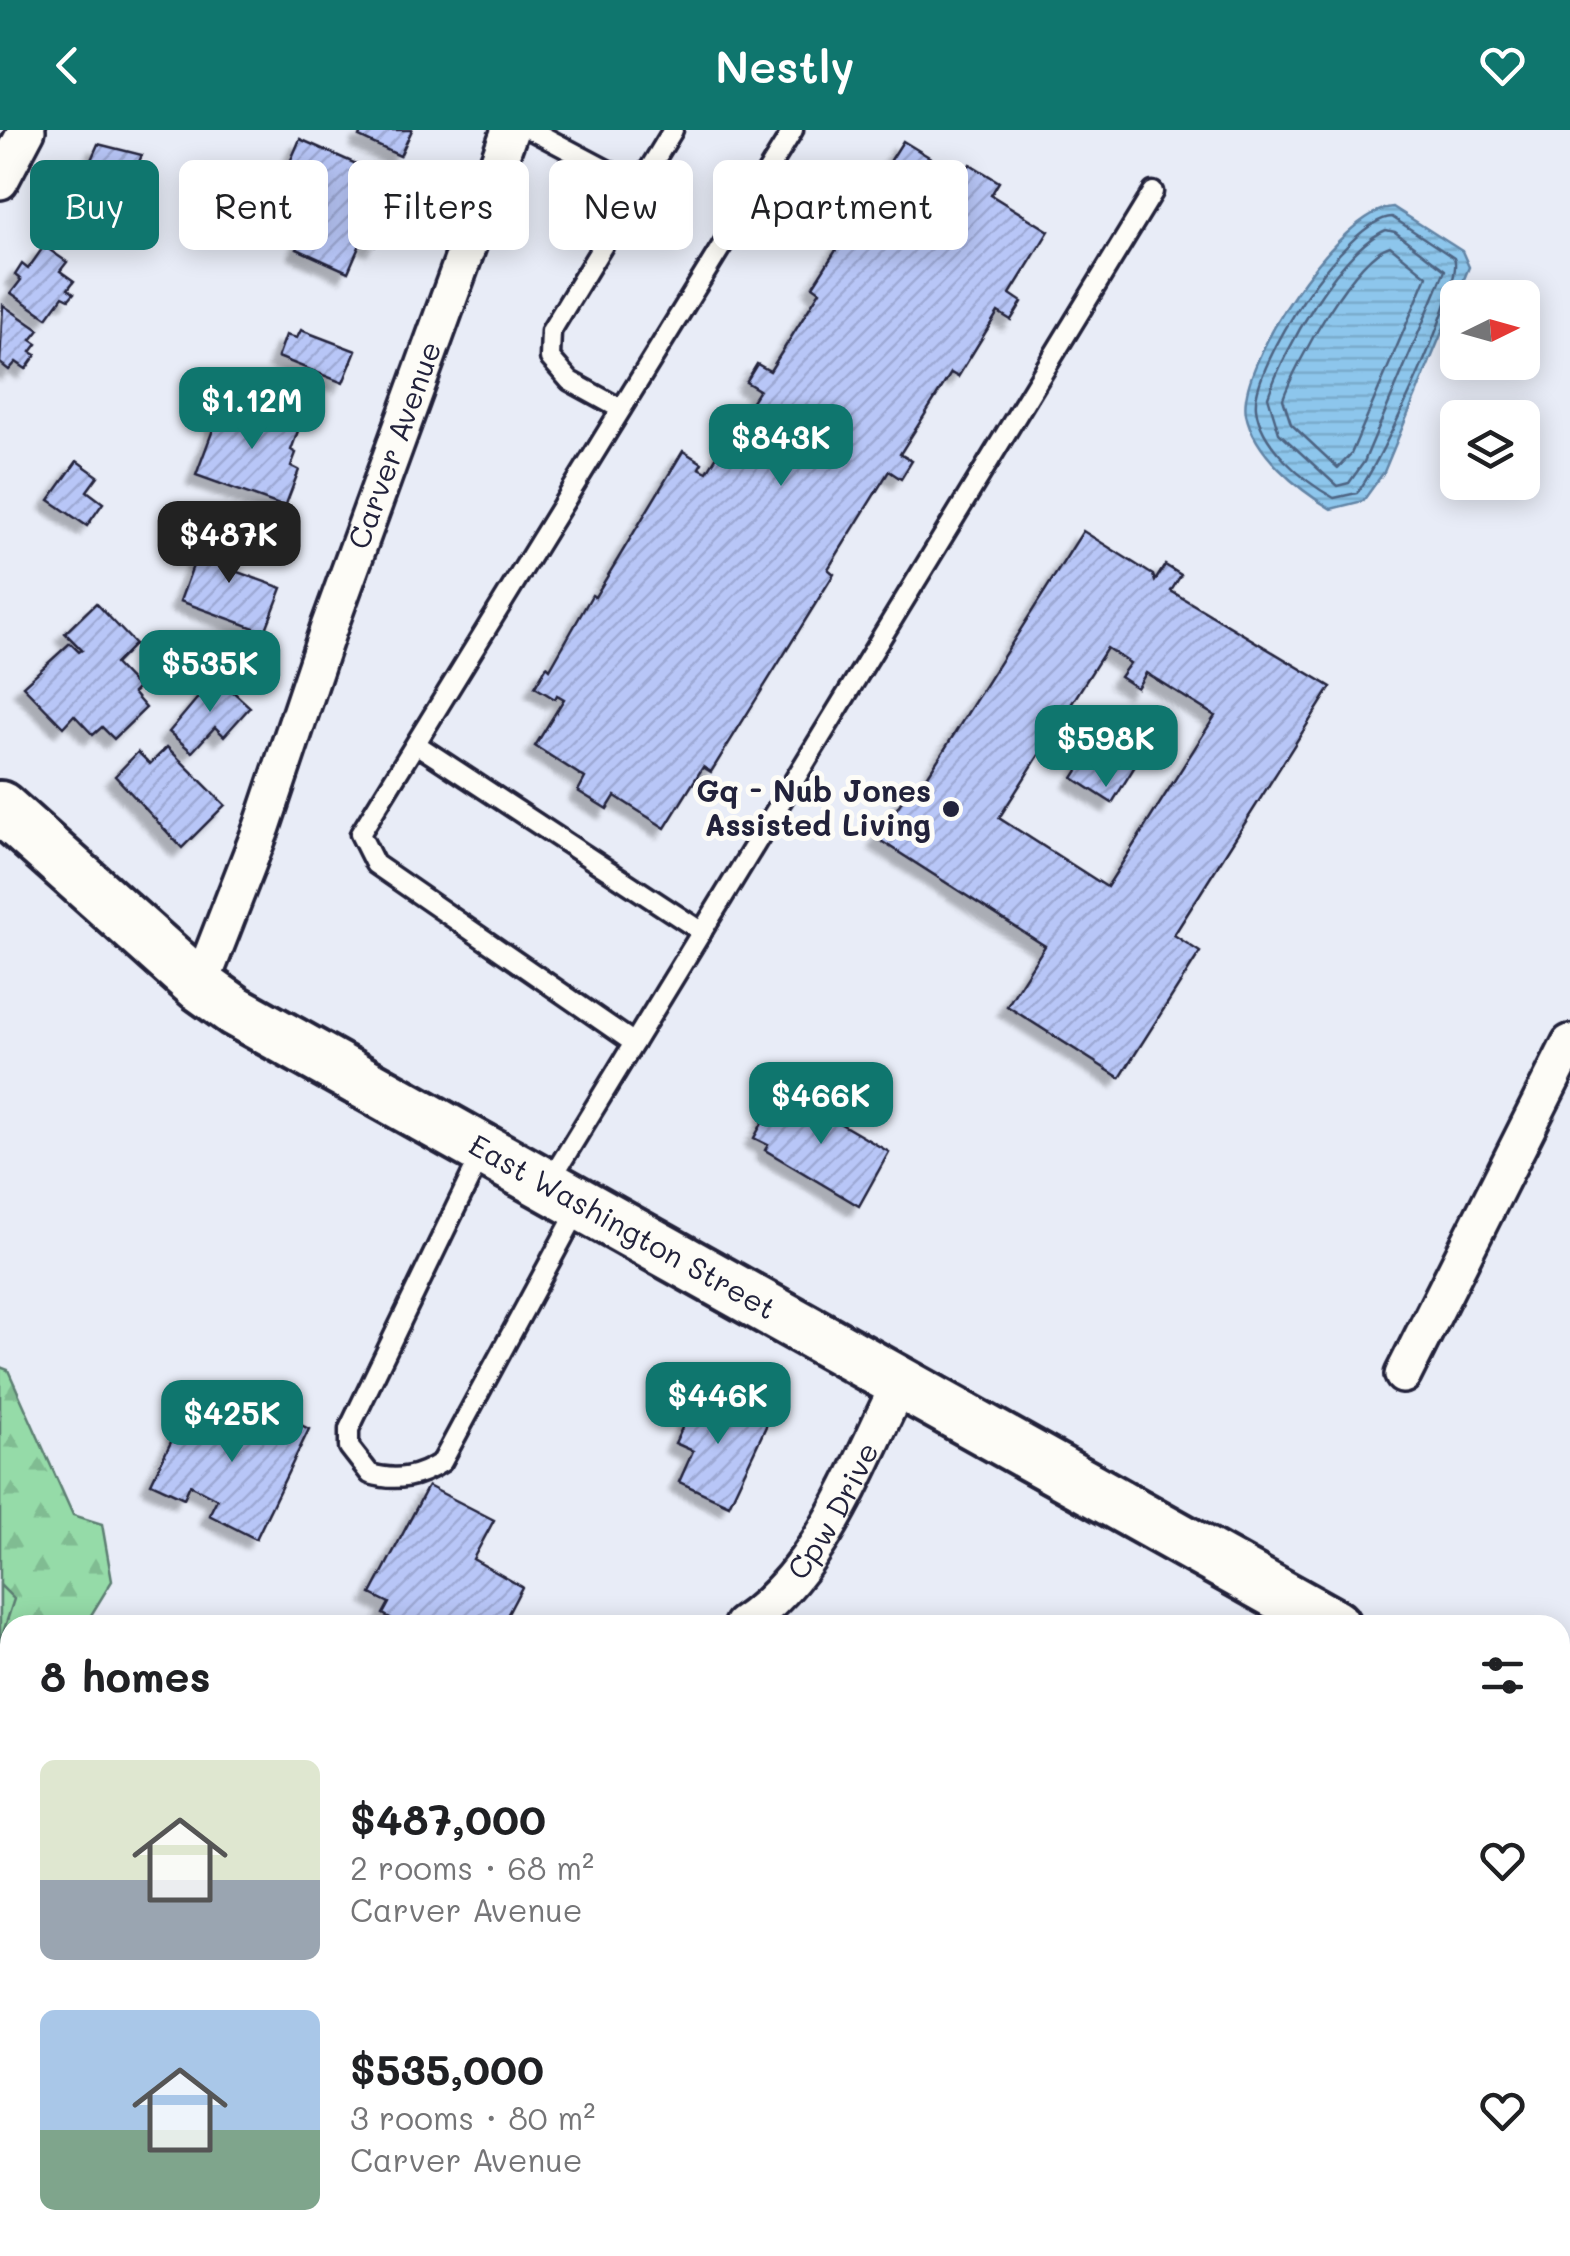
<!DOCTYPE html>
<meta charset="utf-8">
<style>
body{margin:0;font-family:Mali,sans-serif;background:#f2f2f2;color:#202124;height:100vh;display:flex;flex-direction:column;font-size:38px;white-space:nowrap}
*{box-sizing:border-box;margin:0}
p{font-size:32px;color:#757577}
.icon{flex:none;width:55px;height:55px;fill:none;stroke:currentColor;stroke-width:2;stroke-linecap:round;stroke-linejoin:round}
.map{position:relative;flex:1;overflow:hidden}
.sheet{position:absolute;left:0px;top:1485px;width:1570px;height:642px;display:flex;flex-direction:column;background:#fff;border-radius:30px 30px 0 0;box-shadow:0 5px 25px #0003}
.sheet>*{flex:none}
.guide{position:absolute;left:30px;top:30px;width:1000px;height:90px;display:flex;gap:20px}
.needle{width:65px;rotate:85deg}
.buttons{position:absolute;left:1440px;top:150px;display:grid;gap:20px}
.buttons a{display:grid;place-items:center;width:100px;height:100px;border-radius:15px;background:#fff;box-shadow:0 5px 25px #0003;font-size:50px}
.price{position:absolute;translate:-50% -85px;padding:0 22px;border-radius:20px;background:#0f766e;color:#fff;font-size:32px;line-height:65px;filter:drop-shadow(0 2px 5px #0008)}
.price::after{content:'';position:absolute;left:50%;top:60px;width:30px;height:22px;margin-left:-15px;background:inherit;clip-path:polygon(0 0,100% 0,50% 100%)}
.price.on{background:#222;color:#fff}
ul{padding:0;list-style:none}
li{display:flex;align-items:center;gap:30px;height:250px;padding:0 40px}
li span{display:grid;place-items:center;flex:none;width:280px;height:200px;border-radius:15px;color:#555}
li>.icon{margin-inline-start:auto}
span .icon{width:120px;height:120px;fill:#fffc;stroke-width:1}
li b{font-size:42px}
h2{display:flex;justify-content:space-between;align-items:center;height:120px;padding:0 40px;font-size:42px}
.tag{padding:0 35px;border-radius:15px;background:#fff;box-shadow:0 5px 25px #0003;font-size:35px;line-height:90px}
.tag.on{background:#0f766e;color:#fff}
header{display:flex;justify-content:space-between;align-items:center;height:130px;padding:0 40px;background:#0f766e;color:#fff;font-size:45px;font-weight:600}
.map>svg:first-child{display:block}
.forest{fill:url(#forest-firs);stroke:#5c7e72;stroke-width:2.5}
.park{fill:url(#park-crowns);stroke:#5c7e72;stroke-width:2.5}
.water{fill:url(#water-rules);stroke:#6284a5;stroke-width:2.5}
.lines{fill:none;stroke-linecap:round;stroke-linejoin:round}
.shore{stroke:#4d6482;stroke-width:2.5}
.building{fill:url(#building-hatch);stroke:#22223b;stroke-width:2.5;fill-rule:evenodd;filter:url(#shadow)}
.lane-casing{stroke:#22223b;stroke-width:25}
.street-casing{stroke:#22223b;stroke-width:42}
.secondary-casing{stroke:#22223b;stroke-width:58}
.lane{stroke:#fdfcf7;stroke-width:18}
.street{stroke:#fdfcf7;stroke-width:35}
.secondary{stroke:#fdfcf7;stroke-width:50}
.poi-dot{fill:#22223b;stroke:#fdfcf7;stroke-width:4}
.labels{text-anchor:middle;stroke-width:10;stroke-linejoin:round;paint-order:stroke}
.street-label{font-size:30px;fill:#22223b;stroke:#fdfcf7}
.poi-label{font-size:30px;font-weight:bold;fill:#22223b;stroke:#fdfcf7;text-anchor:end}
</style>
<header><svg class="icon" aria-label="back" viewBox="0 0 24 24"><path d="M15 5l-7 7 7 7"/></svg>Nestly<svg class="icon" aria-label="heart" viewBox="0 0 24 24"><path d="M12 20l-8-8c-3-5 5-10 8-4 3-6 11-1 8 4z"/></svg></header>
<div class="map">
<svg width="1570" height="2126" viewBox="0 0 1570 2126">
<defs>
<pattern id="forest-firs" width="22" height="20" patternUnits="userSpaceOnUse" patternTransform="scale(2.5)"><rect width="22" height="20" fill="#95dba8"/><path d="M5 1l3.5 6h-7zM16 11l3.5 6h-7z" fill="#80bc92"/></pattern>
<pattern id="park-crowns" width="20" height="18" patternUnits="userSpaceOnUse" patternTransform="scale(2.5)"><rect width="20" height="18" fill="#95dba8"/><path d="M2 6a3 3 0 1 1 6 0M12 15a3 3 0 1 1 6 0" fill="none" stroke="#80bc92"/></pattern>
<pattern id="water-rules" width="6" height="5" patternUnits="userSpaceOnUse" patternTransform="scale(2.5)"><rect width="6" height="5" fill="#8dc6ec"/><path d="M0 2.5h6" fill="none" stroke="#79aacb"/></pattern>
<pattern id="building-hatch" width="6" height="6" patternUnits="userSpaceOnUse" patternTransform="scale(2.5)"><rect width="6" height="6" fill="#b8c6f7"/><path d="M-1 1l2-2M0 6l6-6M5 7l2-2" fill="none" stroke="#9eaad5"/></pattern>
<filter id="shadow"><feDropShadow dx="-9" dy="9" stdDeviation="2.5" flood-color="#0004"/></filter>
</defs>
<rect width="100%" height="100%" fill="#e8ecf7"/>
<filter id="ink" filterUnits="userSpaceOnUse"><feTurbulence type="fractalNoise" baseFrequency=".01" numOctaves="2"/><feDisplacementMap in="SourceGraphic" scale="20" xChannelSelector="R" yChannelSelector="G"/><feConvolveMatrix kernelMatrix="1 2 1 2 8 2 1 2 1" color-interpolation-filters="sRGB"/></filter>
<g filter="url(#ink)">
<g class="forest">
<path d="M0,1237L8,1240L73,1385L102,1394L112,1451L85,1495H10V1678L0,1708Z"/>
<path d="M0,1710L10,1791L0,1800Z"/>
</g>
<path class="park" d="M0,1455L14,1469L0,1512Z"/>
<path class="water" d="M1393,77L1462,121L1469,137L1384,342L1363,371L1331,379C1298,359 1254,324 1246,284C1237,234 1339,81 1393,77Z"/>
<g class="lines">
<g class="shore">
<path d="M1392,87L1454,128C1466,150 1379,337 1357,363L1334,368C1303,351 1260,315 1256,278C1251,236 1347,89 1392,87Z"/>
<path d="M1386,100L1395,102L1445,140L1364,332L1349,353L1337,356L1279,303L1268,267C1283,221 1340,120 1386,100Z"/>
<path d="M1390,116L1427,146L1351,324L1338,338L1291,294L1283,269C1295,234 1355,126 1390,116Z"/>
</g>
</g>
<g class="building">
<path d="M362,0H412L400,26L359,7Z"/>
<path d="M300,9L390,49L373,86L387,92L375,116L362,110L348,142L297,119L325,55L320,53L317,61L284,46Z"/>
<path d="M903,11L962,47L970,34L999,52L991,65L1049,101L1010,164L1022,172L1011,190L998,182L958,247L951,243L900,324L912,331L901,349L889,341L828,439L834,444L711,642L703,637L665,698L615,666L607,679L578,661L585,648L535,616L564,569L557,565L555,569L535,557L547,536L550,539L592,465L595,467L683,321L702,333L699,338L707,342L759,260L746,252L757,234L770,241L820,161L813,156L854,92L840,83L852,65L864,73Z"/>
<path d="M98,14L142,25L138,34L155,41L129,100L89,83L101,55V45L87,39Z"/>
<path d="M44,116L67,132L60,141L74,151L68,159L74,163L69,169L63,166L47,188L11,163L21,150L15,145L22,134L28,139Z"/>
<path d="M3,175L39,200L31,210L37,214L31,222L36,225L26,239L16,232L9,240L0,233Z"/>
<path d="M301,200L356,221L343,253L278,227L286,205L297,208Z"/>
<path d="M226,265L301,293L291,320L296,323L291,336L299,340L285,377L196,345Z"/>
<path d="M77,331L98,346L87,361L103,373L87,396L49,370Z"/>
<path d="M1083,401L1153,445L1155,451L1165,435L1181,445L1171,461L1331,557L1174,805L1200,822L1120,948L1007,876L1045,816L878,709L906,664L913,669ZM1107,518L1130,533L1120,547L1137,558L1146,543L1215,586L1107,757L999,688Z"/>
<path d="M205,403L242,416L232,440L282,458L265,502L180,471Z"/>
<path d="M96,473L135,514L115,534L138,558L133,563L146,578L114,609L102,597L93,605L74,585L63,597L23,556L70,513L79,522L82,520L65,503Z"/>
<path d="M216,546L250,577L224,606L215,597L192,622L169,602Z"/>
<path d="M1098,609L1137,633L1112,673L1073,648Z"/>
<path d="M167,617L225,675L182,718L115,646L138,622L150,634Z"/>
<path d="M781,959L889,1022L859,1076L765,1020L768,1015L754,1008Z"/>
<path d="M698,1263L767,1294L729,1375L679,1352L693,1321L675,1313Z"/>
<path d="M190,1273L256,1305L269,1279L309,1299L256,1409L209,1385L217,1369L190,1355L184,1368L151,1353Z"/>
<path d="M428,1356L494,1390L473,1429L522,1457L502,1495H403L383,1484L389,1473L371,1464Z"/>
<path d="M1560,1825L1570,1830V1975L1560,1996V1882L1568,1868L1560,1864Z"/>
<path d="M416,2118H419L438,2126H412Z"/>
<path d="M1142,2118H1210L1219,2123L1137,2126Z"/>
<path d="M1421,2118L1435,2123L1438,2118H1486V2124L1416,2126Z"/>
</g>
<g class="lines">
<g class="lane-casing">
<g id="lane">
<path d="M531,0L639,57"/>
<path d="M621,279L570,251L550,228L551,201L673,0"/>
<path d="M416,614L702,802"/>
<path d="M634,913L375,734L360,704L793,0"/>
<path d="M483,1021L349,1299V1317L370,1344C397,1352 419,1347 442,1332L580,1076"/>
<path d="M548,1054L1153,62"/>
</g>
</g>
<g class="street-casing">
<g id="street">
<path d="M0,51L27,0"/>
<path id="s1" d="M200,856L262,697L328,500L510,0"/>
<path d="M1403,1245L1570,913"/>
<path id="s2" d="M742,1495C822,1441 858,1335 900,1253"/>
<path d="M1044,2118L1048,2126"/>
<path d="M328,2126L332,2118"/>
<path d="M601,2126L605,2118"/>
</g>
</g>
<g class="secondary-casing">
<g id="secondary">
<path id="s3" d="M0,677L200,856L235,881L1334,1495"/>
<path d="M1560,1621L1570,1627"/>
</g>
</g>
<use href="#lane" class="lane"/>
<use href="#street" class="street"/>
<use href="#secondary" class="secondary"/>
</g>
</g>
<circle class="poi-dot" cx="951" cy="679" r="10"/>
<g class="labels">
<g class="street-label">
<text dy="10" stroke="none"><textPath href="#s1" startOffset="575">Carver Avenue</textPath></text>
<text dy="10" stroke="none"><textPath href="#s3" startOffset="755">East Washington Street</textPath></text>
<text dy="10" stroke="none"><textPath href="#s2" startOffset="148">Cpw Drive</textPath></text>
</g>
<g class="poi-label">
<text x="931" y="672">Gq - Nub Jones<tspan x="931" dy="34">Assisted Living</tspan></text>
</g>
</g>
</svg>
<div class="buttons">
<a><svg class="needle" viewBox="-14 -14 28 28"><path d="M0-13l5 13h-10z" fill="#e53935"/><path d="M0 13l5-13h-10z" fill="#757577"/></svg></a>
<a><svg class="icon" aria-label="layers" viewBox="0 0 24 24"><path d="M12 4l9 5-9 5-9-5zM3 14l9 5 9-5"/></svg></a>
</div>
<b class="price" style="left:252px;top:322px">$1.12M</b>
<b class="price" style="left:781px;top:359px">$843K</b>
<b class="price on" style="left:229px;top:456px">$487K</b>
<b class="price" style="left:210px;top:585px">$535K</b>
<b class="price" style="left:1106px;top:660px">$598K</b>
<b class="price" style="left:821px;top:1017px">$466K</b>
<b class="price" style="left:718px;top:1317px">$446K</b>
<b class="price" style="left:232px;top:1335px">$425K</b>
<div class="guide">
<a class="tag on">Buy</a>
<a class="tag">Rent</a>
<a class="tag">Filters</a>
<a class="tag">New</a>
<a class="tag">Apartment</a>
</div>
<section class="sheet">
<h2>8 homes<svg class="icon" aria-label="filters" viewBox="0 0 24 24"><path d="M4 7h16M4 17h16"/><circle cx="9" cy="7" r="2"/><circle cx="15" cy="17" r="2"/></svg></h2>
<ul>
<li><span style="background:linear-gradient(#dfe7d0 60%,#9aa5b1 0)"><svg class="icon" aria-label="home" viewBox="0 0 24 24"><path d="M3 11l9-7 9 7M6 9v11h12V9"/></svg></span><div><b>$487,000</b><p>2 rooms · 68 m²</p><p>Carver Avenue</p></div><svg class="icon" aria-label="heart" viewBox="0 0 24 24"><path d="M12 20l-8-8c-3-5 5-10 8-4 3-6 11-1 8 4z"/></svg></li>
<li><span style="background:linear-gradient(#a9c7e8 60%,#7fa58c 0)"><svg class="icon" aria-label="home" viewBox="0 0 24 24"><path d="M3 11l9-7 9 7M6 9v11h12V9"/></svg></span><div><b>$535,000</b><p>3 rooms · 80 m²</p><p>Carver Avenue</p></div><svg class="icon" aria-label="heart" viewBox="0 0 24 24"><path d="M12 20l-8-8c-3-5 5-10 8-4 3-6 11-1 8 4z"/></svg></li>
</ul>
</section>
</div>
